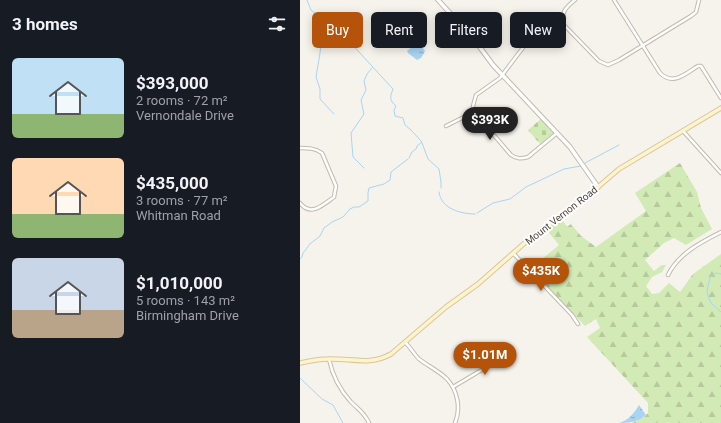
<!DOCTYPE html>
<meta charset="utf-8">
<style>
body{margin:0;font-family:Roboto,sans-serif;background:#20242c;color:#f1f3f6;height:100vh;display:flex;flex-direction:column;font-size:15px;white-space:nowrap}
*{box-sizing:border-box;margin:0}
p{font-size:13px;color:#9ea1a6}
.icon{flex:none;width:22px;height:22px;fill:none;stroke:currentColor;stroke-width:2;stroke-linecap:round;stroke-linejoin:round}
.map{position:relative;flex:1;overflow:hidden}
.side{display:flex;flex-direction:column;background:#171b24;width:300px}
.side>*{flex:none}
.banner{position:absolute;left:12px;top:12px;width:349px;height:36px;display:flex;gap:8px}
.price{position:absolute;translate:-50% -34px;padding:0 9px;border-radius:14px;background:#b45309;color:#fff;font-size:13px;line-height:26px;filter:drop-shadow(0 1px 2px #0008)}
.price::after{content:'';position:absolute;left:50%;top:24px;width:12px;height:9px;margin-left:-6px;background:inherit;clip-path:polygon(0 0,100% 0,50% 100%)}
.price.on{background:#222;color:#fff}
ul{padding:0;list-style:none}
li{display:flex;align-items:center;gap:12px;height:100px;padding:0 12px}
li span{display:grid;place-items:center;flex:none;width:112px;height:80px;border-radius:6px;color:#555}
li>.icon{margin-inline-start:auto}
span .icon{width:48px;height:48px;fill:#fffc;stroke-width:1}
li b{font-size:17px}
h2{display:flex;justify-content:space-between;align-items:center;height:48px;padding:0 12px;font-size:17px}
.pill{padding:0 14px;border-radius:6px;background:#171b24;box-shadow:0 2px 10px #0003;font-size:14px;line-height:36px}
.pill.on{background:#b45309;color:#fff}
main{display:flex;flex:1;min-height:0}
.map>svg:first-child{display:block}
.forest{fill:url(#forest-firs)}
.cemetery{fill:url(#cemetery-stones)}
.water{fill:url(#water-ripples)}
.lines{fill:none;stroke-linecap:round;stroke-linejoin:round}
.stream{stroke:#a9d4f2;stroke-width:1}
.minor-casing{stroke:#c2bbae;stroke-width:4.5}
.tertiary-casing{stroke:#c2bbae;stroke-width:5.5}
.secondary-casing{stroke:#d6c79b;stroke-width:5.5}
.minor{stroke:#fff;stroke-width:2.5}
.tertiary{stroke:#fff;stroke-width:3.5}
.secondary{stroke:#fff3cd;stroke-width:3.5}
.labels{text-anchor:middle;stroke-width:4;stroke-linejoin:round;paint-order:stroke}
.street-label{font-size:10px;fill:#4b4439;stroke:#fff}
</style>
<main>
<section class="side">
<h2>3 homes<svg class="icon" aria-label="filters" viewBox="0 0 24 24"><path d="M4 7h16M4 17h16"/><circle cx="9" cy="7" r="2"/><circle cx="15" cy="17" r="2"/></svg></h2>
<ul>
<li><span style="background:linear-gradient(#bfe0f5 70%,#8fb573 0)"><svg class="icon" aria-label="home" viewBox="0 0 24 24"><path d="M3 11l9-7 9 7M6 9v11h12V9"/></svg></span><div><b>$393,000</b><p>2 rooms · 72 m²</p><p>Vernondale Drive</p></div></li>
<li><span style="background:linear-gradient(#ffd9b3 70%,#8fb573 0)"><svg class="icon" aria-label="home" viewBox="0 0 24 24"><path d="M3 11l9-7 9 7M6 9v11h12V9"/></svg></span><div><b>$435,000</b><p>3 rooms · 77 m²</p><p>Whitman Road</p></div></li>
<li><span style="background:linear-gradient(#c9d6e8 65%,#b9a48a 0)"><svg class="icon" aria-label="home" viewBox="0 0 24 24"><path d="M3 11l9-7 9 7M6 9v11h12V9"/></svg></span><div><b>$1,010,000</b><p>5 rooms · 143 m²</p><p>Birmingham Drive</p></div></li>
</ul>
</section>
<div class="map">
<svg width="421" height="423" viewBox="0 0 421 423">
<defs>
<pattern id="forest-firs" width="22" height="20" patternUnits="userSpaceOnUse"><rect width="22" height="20" fill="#d2eab5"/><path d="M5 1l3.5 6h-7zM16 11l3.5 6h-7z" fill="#b6ca9c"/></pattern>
<pattern id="cemetery-stones" width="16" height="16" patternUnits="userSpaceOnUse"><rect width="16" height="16" fill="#d2eab5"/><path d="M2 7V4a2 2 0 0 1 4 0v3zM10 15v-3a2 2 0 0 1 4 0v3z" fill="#b6ca9c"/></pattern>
<pattern id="water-ripples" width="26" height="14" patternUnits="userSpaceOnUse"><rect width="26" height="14" fill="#a9d4f2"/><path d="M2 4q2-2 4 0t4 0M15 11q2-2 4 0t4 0" fill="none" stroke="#8caec5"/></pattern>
</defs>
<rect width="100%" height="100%" fill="#f6f3ec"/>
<path class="forest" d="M380,163L397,192L401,208L412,229L386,245L374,238L364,243L345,260L354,271L362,265H366L362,272L352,277L346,286L352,294L359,293L369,283L380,292L393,274L421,254V423H331L344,417L348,413V403L287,337L300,328L296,319L285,326L237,276L241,272L236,264L259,245L246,229L261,218L267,227L271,224L281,236L296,247L346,211L335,193Z"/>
<path class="cemetery" d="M242,118L255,132L240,144L228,130Z"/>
<g class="water">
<path d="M117,44L121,46L125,51L121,58L117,60L108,53L107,51L114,45Z"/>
<path d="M339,405L346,415C338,422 329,423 319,423C328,421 335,412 339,405Z"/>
</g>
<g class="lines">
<g class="stream">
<path d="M7,0L11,10L48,40L93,89C90,97 89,100 96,106L94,110L95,116L103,118L105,125L111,130L122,142L117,146L116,149L112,152L109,158"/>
<path d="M25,23L19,37L21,44L20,53L16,77L20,89V99L34,114"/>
<path d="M122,143L128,159L139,169L141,182V188"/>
<path d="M285,163L319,145"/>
<path d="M64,168L53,157L51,133L64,114L61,100L66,90L64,81L67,74L72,68"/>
<path d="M139,192C141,209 161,214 175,214"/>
<path d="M177,213L193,203L210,199L226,187L264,169L281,166"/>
<path d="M0,259L2,257L3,253L10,244L20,236L24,228L32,222L43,217L50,209L54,207H59L68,201V193L69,188L84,184L90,180L91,172L108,159"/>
<path d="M421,274L416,273L410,277L407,291L409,299L411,303L421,312"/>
<path d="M0,378L22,399L33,405L43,423"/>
</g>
<g class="minor-casing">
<g id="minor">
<path d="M275,0C266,7 260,13 264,25L299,61L308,65L319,60L391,16L396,12L399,0"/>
<path d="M314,0L360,73C373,86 385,74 398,66H401L421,98"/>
<path d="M226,40L225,45L200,78L176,95L173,106L174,112L211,155C217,159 221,159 228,157L257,133"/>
<path d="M146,126L174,112"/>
<path d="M383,131L421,173"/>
<path d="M0,148C8,148 15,148 22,153L36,186L34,197C23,205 11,217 0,203"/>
<path d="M213,253L272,315L278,324"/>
<path d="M368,275C378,254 401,242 421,232"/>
<path d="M105,342C110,347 114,354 119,359C128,366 139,371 147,379C158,391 161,409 155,423"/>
<path d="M29,359C32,374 40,390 51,402C58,409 65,413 69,423"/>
<path d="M153,387L190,365L205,352L210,350"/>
</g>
</g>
<g class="tertiary-casing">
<path id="tertiary" d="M138,0L173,38L193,65L270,147L298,187"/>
</g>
<g class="secondary-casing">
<path id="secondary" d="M0,363C9,361 19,359 28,359C50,358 70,366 91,354L146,307L178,284L228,240L298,187L319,169L421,108"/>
</g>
<use href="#minor" class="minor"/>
<use href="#tertiary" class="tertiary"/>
<use href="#secondary" class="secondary"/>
</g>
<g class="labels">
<g class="street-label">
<text transform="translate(261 215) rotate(-38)" y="4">Mount Vernon Road</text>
</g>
</g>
</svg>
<b class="price on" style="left:190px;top:141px">$393K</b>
<b class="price" style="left:241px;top:292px">$435K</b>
<b class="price" style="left:185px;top:376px">$1.01M</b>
<div class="banner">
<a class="pill on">Buy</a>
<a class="pill">Rent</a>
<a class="pill">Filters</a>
<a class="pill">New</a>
</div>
</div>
</main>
